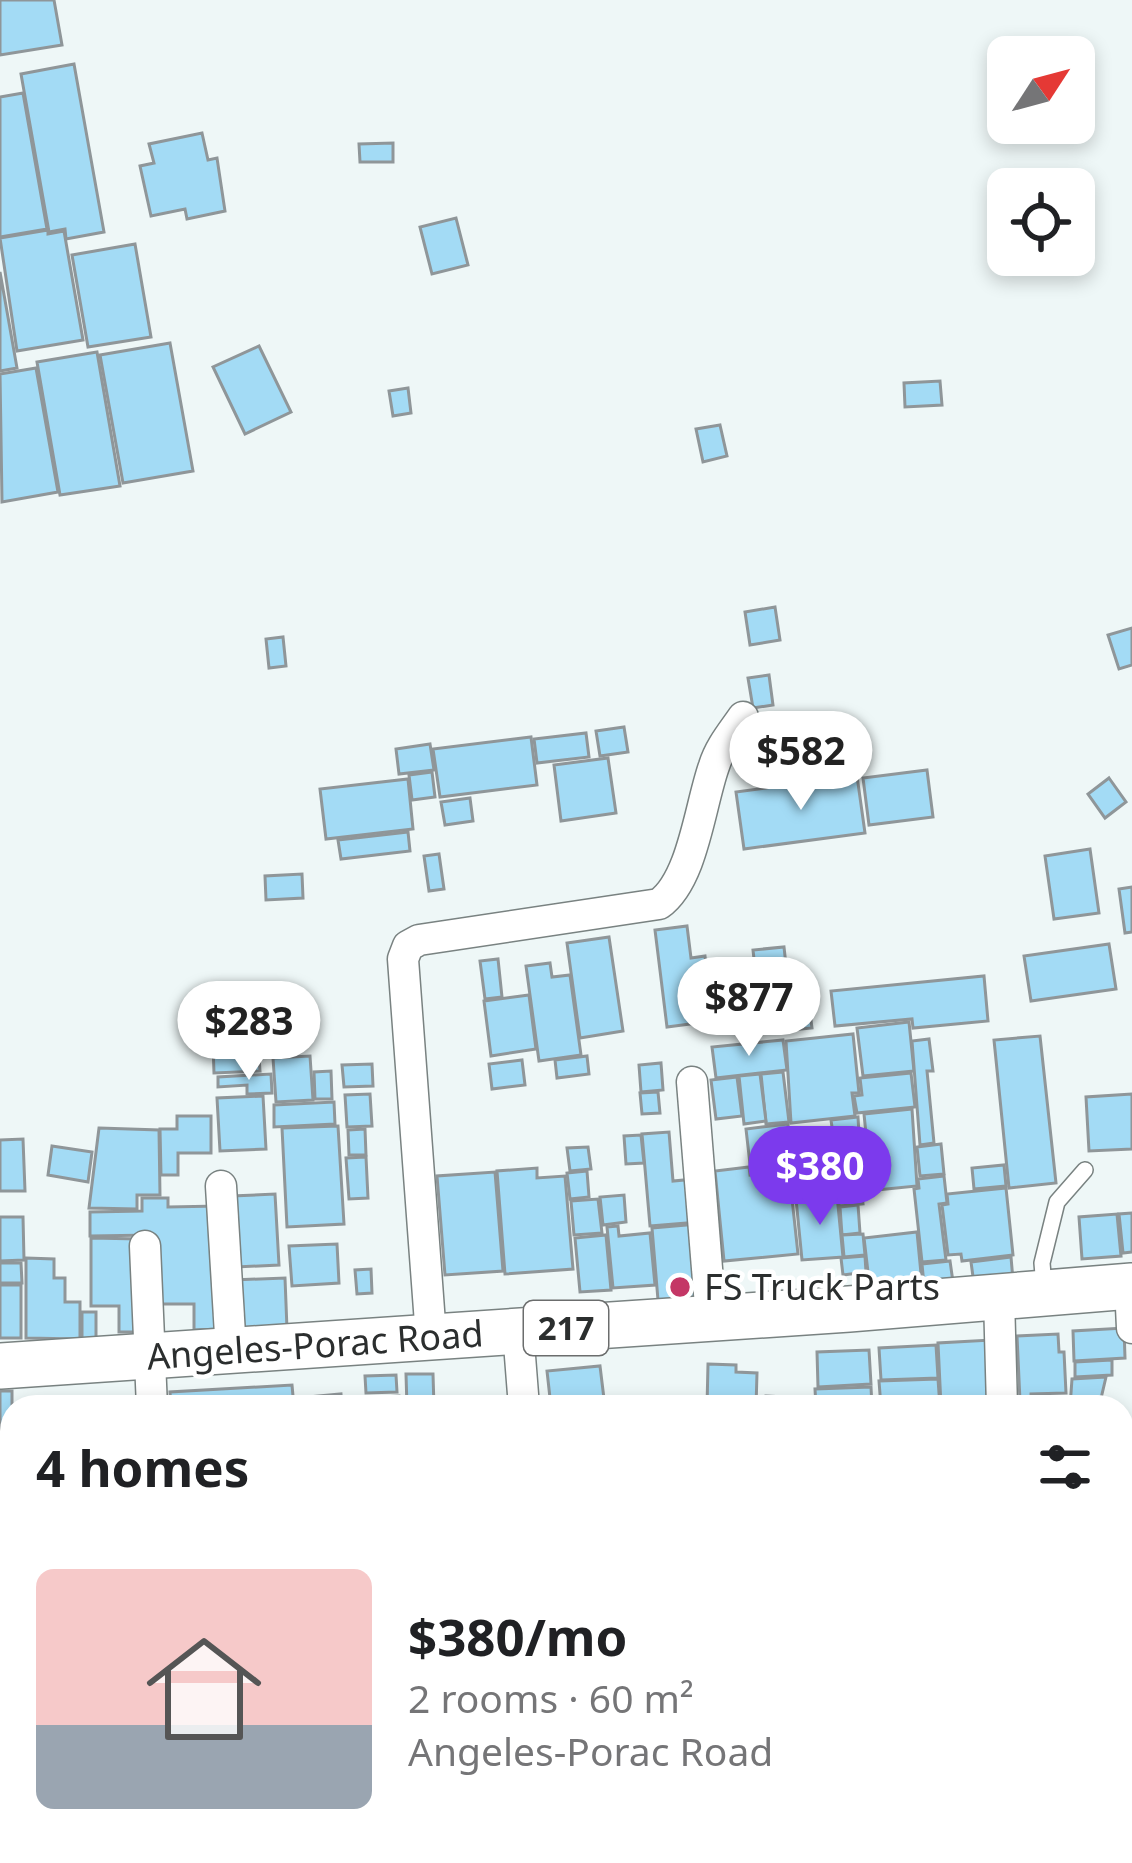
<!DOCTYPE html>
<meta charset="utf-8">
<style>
body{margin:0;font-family:"Noto Sans",sans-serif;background:#f6f6f6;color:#202124;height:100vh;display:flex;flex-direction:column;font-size:45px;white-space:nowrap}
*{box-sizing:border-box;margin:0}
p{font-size:39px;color:#757577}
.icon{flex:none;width:66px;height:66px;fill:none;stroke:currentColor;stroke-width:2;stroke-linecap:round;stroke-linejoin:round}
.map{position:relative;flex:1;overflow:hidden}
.drawer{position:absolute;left:0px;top:1395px;width:1134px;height:468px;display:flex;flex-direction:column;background:#fff;border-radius:36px 36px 0 0;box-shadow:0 6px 18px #0003}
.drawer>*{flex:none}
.needle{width:78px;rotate:54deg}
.tools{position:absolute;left:987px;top:36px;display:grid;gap:24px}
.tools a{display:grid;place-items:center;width:108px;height:108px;border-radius:18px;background:#fff;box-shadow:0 6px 18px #0003;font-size:60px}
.price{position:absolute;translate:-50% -102px;padding:0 27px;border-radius:42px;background:#fff;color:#222;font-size:39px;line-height:78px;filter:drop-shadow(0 3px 6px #0008)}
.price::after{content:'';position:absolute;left:50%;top:72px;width:36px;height:27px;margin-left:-18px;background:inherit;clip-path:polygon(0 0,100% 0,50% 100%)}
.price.current{background:#7c3aed;color:#fff}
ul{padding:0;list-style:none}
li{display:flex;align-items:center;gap:36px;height:300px;padding:0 36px}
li+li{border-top:3px solid #e0e0e0}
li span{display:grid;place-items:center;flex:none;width:336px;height:240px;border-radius:18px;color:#555}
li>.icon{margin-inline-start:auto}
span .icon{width:144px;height:144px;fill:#fffc;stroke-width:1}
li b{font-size:51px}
h2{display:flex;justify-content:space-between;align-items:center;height:144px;padding:0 36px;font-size:51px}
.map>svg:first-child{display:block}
.building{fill:#a3dbf5;stroke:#8f9699;stroke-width:3}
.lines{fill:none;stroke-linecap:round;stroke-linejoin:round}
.service-casing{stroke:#798281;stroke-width:18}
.minor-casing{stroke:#798281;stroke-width:33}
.primary-casing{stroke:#798281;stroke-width:48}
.service{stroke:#fff;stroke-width:15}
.minor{stroke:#fff;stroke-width:30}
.primary{stroke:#fff;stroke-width:45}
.poi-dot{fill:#c43766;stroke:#fff;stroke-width:4.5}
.labels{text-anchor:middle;stroke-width:9;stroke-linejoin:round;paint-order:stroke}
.shield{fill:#fff;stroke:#6b6d6d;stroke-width:3}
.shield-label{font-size:33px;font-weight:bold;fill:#2b2e2e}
.poi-label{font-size:36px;fill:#2b2e2e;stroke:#fff;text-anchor:start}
.street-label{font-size:36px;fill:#2b2e2e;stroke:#fff}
</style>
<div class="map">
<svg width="1132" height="1863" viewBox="0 0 1132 1863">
<rect width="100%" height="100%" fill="#eef7f7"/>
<g class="building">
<path d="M0,0H54L62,45L0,55Z"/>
<path d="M74,64L104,232L66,239L65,229L49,232L21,74Z"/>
<path d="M23,93L47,229L0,237V97Z"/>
<path d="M202,133L208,160L217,158L225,211L187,219L185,209L151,216L140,166L154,163L149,144Z"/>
<path d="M393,143V162H360L359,144Z"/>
<path d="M456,218L468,265L432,274L420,227Z"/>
<path d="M48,230V234L64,231L83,340L17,351L0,238Z"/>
<path d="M135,244L151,337L88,347L72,255Z"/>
<path d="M0,272L17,368L0,371Z"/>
<path d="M170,343L193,471L123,483L100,355Z"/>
<path d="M259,346L291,412L245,434L213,367Z"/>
<path d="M97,352L120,486L60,495L37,362Z"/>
<path d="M36,368L58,492L2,502L0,374Z"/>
<path d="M940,381L942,405L905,407L904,383Z"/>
<path d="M408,388L411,413L393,416L389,391Z"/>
<path d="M720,425L727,456L703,462L696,429Z"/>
<path d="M775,607L780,640L750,645L745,612Z"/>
<path d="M1132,628V665L1119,669L1108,635Z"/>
<path d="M283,637L286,666L269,668L266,639Z"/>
<path d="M769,675L773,705L753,708L748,678Z"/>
<path d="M624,727L628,752L600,756L596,731Z"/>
<path d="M586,733L589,757L537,763L534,739Z"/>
<path d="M531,737L537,785L440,797L433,749Z"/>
<path d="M430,744L434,770L399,774L396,749Z"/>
<path d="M608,758L616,813L561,821L554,765Z"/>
<path d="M927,770L933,817L869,825L863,778Z"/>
<path d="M432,772L435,797L412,800L409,775Z"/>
<path d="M857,776L865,833L744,849L736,792Z"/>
<path d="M1109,778L1126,802L1105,818L1088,794Z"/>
<path d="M408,779L413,829L326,839L320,789Z"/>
<path d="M470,798L473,821L445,825L441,802Z"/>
<path d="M408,832L410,851L341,859L338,840Z"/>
<path d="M1090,849L1099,913L1054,919L1045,856Z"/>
<path d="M439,854L444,889L429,891L424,856Z"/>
<path d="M302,874L303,898L266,900L265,876Z"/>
<path d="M1132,887V932L1125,933L1119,889Z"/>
<path d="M687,926L691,958L705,956L713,1021L667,1027L655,930Z"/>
<path d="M609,937L623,1031L580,1038L567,943Z"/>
<path d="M1109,944L1116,989L1031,1001L1024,956Z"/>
<path d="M784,947L787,974L756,977L753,950Z"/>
<path d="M498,959L502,997L485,999L480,961Z"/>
<path d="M550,963L552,977L570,975L581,1055L539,1061L526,966Z"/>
<path d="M805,974L812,1028L763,1033L757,980Z"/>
<path d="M984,976L988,1021L913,1028L912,1019L835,1026L831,991Z"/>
<path d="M529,995L536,1049L491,1056L484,1001Z"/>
<path d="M909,1022L914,1071L863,1076L857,1028Z"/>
<path d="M853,1034L859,1093H852L855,1116L791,1123L786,1041Z"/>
<path d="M1040,1036L1056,1183L1009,1188L994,1040Z"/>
<path d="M929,1039L933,1071H927L934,1143L920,1145L912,1041Z"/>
<path d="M783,1040L787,1070L716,1078L712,1047Z"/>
<path d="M258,1042L260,1071L214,1073L213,1044Z"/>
<path d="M310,1056L313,1100L276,1102L273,1058Z"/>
<path d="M587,1056L589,1074L557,1078L555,1060Z"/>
<path d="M522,1060L525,1085L492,1089L489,1064Z"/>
<path d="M661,1063L663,1090L641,1092L639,1065Z"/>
<path d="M372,1064L373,1086L344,1087L342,1065Z"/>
<path d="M331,1071L332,1099H315L314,1072Z"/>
<path d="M783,1072L789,1122L766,1124L761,1074Z"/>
<path d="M911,1073L915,1107L857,1113L854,1096L862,1095L860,1078Z"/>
<path d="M271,1074L272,1093L247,1094V1085L218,1087V1077Z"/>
<path d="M760,1074L766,1121L744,1124L739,1076Z"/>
<path d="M737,1077L742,1116L716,1119L711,1080Z"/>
<path d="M658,1092L660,1113L642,1114L640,1093Z"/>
<path d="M370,1094L372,1126L347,1127L345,1095Z"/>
<path d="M1132,1094V1149L1089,1151L1086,1097Z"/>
<path d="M263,1096L266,1149L220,1151L217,1098Z"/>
<path d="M334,1102L335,1124L274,1127V1105Z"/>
<path d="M912,1109L917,1186L866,1191L861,1145L867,1144L864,1114Z"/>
<path d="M177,1116H211V1153H178V1175H161L160,1129H177Z"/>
<path d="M858,1117L859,1134L849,1135L851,1154L836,1155L831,1120Z"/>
<path d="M788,1124L790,1169L751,1173L746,1129Z"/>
<path d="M338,1126L344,1224L287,1227L282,1128Z"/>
<path d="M99,1128L159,1130L160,1195H137V1209L89,1208Z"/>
<path d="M365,1129L366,1155H349L348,1130Z"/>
<path d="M669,1132L673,1181L695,1179L699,1222L650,1226L642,1134Z"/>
<path d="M641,1135L644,1163L626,1164L624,1136Z"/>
<path d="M23,1139L25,1191H0V1140Z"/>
<path d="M941,1144L944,1174L920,1176L917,1147Z"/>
<path d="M806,1145L807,1156H858L863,1204L839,1206L838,1195L794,1199L790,1156L792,1147Z"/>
<path d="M52,1146L92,1152L88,1182L48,1175Z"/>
<path d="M588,1147L591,1169L570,1171L567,1148Z"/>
<path d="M366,1157L368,1198L349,1199L346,1158Z"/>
<path d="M1004,1165L1006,1186L974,1189L972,1168Z"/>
<path d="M749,1167L750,1175L789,1171L798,1254L724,1261L715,1171Z"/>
<path d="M537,1168V1178L565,1176L573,1269L505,1274L497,1171Z"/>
<path d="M587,1171L589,1197L570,1199L567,1173Z"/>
<path d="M495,1172L503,1271L445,1275L437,1176Z"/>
<path d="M944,1176L947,1203L939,1204L946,1260L922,1262L914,1189L919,1188L918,1179Z"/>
<path d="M1006,1188L1013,1255L962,1261L961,1254L948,1255L942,1205L948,1204L947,1194Z"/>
<path d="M275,1194L279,1265L236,1267L232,1196Z"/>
<path d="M624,1195L626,1222L603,1225L600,1197Z"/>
<path d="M837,1195L843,1257L802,1260L796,1199Z"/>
<path d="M142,1198H168V1207L219,1206L222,1329L194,1330V1304H153L152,1235L90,1236V1212L142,1211Z"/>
<path d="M598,1199L602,1233L574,1235L571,1201Z"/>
<path d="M858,1205L860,1233L842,1235L840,1207Z"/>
<path d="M1132,1213V1252L1123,1253L1119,1214Z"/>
<path d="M1117,1214L1121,1256L1082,1259L1079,1217Z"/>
<path d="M0,1217H23L24,1260L0,1261Z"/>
<path d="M698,1224L705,1296L658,1300L652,1228Z"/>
<path d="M618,1226L619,1236L650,1233L655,1285L613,1288L607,1227Z"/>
<path d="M917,1232L922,1284L870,1289L864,1238Z"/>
<path d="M863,1234L865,1255L844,1257L842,1235Z"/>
<path d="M606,1235L611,1290L580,1292L575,1238Z"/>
<path d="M91,1238L140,1239V1332H119V1306H91Z"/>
<path d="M337,1244L339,1283L292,1286L289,1246Z"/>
<path d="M865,1256L866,1272L843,1275L841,1258Z"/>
<path d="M1011,1257L1013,1280L974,1284L971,1262Z"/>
<path d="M26,1258L54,1259V1278H65V1302H80V1339L26,1338Z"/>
<path d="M950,1261L953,1282L924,1285L922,1264Z"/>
<path d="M0,1263H21L22,1283H0Z"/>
<path d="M371,1269L372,1293L357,1294L355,1270Z"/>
<path d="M285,1278L287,1329L236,1331L233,1280Z"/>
<rect x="0" y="1285" width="21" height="53"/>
<rect x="82" y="1312" width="14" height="28"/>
<path d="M1124,1328L1125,1358L1074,1361L1073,1331Z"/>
<path d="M1058,1334L1059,1352H1064L1066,1393L1031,1394V1400L1020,1401L1017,1336Z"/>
<path d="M991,1340L994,1404L941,1406L938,1343Z"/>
<path d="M936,1345L938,1378L881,1380L879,1348Z"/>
<path d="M869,1350L871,1384L818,1387L817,1352Z"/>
<path d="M1112,1360V1375L1075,1377V1362Z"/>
<path d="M708,1364L736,1365V1372L757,1373L756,1407H707Z"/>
<path d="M600,1366L605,1407H551L547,1371Z"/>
<path d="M406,1374H433L434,1407H407Z"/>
<path d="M396,1375L397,1392L366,1393L365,1376Z"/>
<path d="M1106,1377L1099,1407H1070L1072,1379Z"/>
<path d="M938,1379L940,1407H881L879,1381Z"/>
<path d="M292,1385L294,1407H171L170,1392Z"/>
<path d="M871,1387L872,1407H816L815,1389Z"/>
<path d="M0,1391H12V1478L0,1479Z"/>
<path d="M341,1394L342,1407H297L296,1398Z"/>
<path d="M399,1396L400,1407H363V1398Z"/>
<path d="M766,1396L804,1398L803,1407H766Z"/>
<path d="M12,1644V1743L0,1744V1645Z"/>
<path d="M12,1750V1778L5,1779L10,1813L0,1814V1751Z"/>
<rect x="623" y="1851" width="40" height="12"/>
</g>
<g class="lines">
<g class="service-casing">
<path id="service" d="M1044,1286L1042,1263L1057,1202L1085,1170"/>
</g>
<g class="minor-casing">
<g id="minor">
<path d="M692,1082L711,1318"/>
<path d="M221,1186L231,1351"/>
<path d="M145,1246L152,1407"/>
<path d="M1130,1286L1132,1328"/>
<path d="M999,1298L1002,1407"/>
<path d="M518,1331L524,1407"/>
<path d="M431,1337L403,959L408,946L419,940L659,904C693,880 700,805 714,766C720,747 732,733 743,717"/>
<path d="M15,1863L17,1851"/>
<path d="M763,1863L765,1851"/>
</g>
</g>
<g class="primary-casing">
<path id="primary" d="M0,1366L849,1309L1132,1286"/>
</g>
<use href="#service" class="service"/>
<use href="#minor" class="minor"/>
<use href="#primary" class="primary"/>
</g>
<circle class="poi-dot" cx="680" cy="1287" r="12"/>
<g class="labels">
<rect class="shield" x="524" y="1301" width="84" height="54" rx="9"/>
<g class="shield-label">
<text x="566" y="1340">217</text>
</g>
<g class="poi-label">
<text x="704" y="1300">FS Truck Parts</text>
</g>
<g class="street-label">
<text transform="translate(315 1345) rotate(-4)" y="13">Angeles-Porac Road</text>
</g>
</g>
</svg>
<div class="tools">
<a><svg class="needle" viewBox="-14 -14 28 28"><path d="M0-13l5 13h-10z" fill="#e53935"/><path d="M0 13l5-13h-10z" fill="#757577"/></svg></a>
<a><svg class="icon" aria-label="locate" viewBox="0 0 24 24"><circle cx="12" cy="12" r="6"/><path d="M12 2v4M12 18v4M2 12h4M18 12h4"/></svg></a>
</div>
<b class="price" style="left:801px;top:813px">$582</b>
<b class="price" style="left:749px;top:1059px">$877</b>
<b class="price" style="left:249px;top:1083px">$283</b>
<b class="price current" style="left:820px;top:1228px">$380</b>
<section class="drawer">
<h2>4 homes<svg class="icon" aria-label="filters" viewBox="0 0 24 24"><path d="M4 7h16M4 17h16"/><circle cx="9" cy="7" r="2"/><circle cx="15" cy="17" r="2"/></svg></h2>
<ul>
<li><span style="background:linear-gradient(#f6c9c9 65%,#9aa5b1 0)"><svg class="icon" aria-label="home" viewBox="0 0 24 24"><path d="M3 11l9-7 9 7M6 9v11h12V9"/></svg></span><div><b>$380/mo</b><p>2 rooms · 60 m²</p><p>Angeles-Porac Road</p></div></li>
</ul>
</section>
</div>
